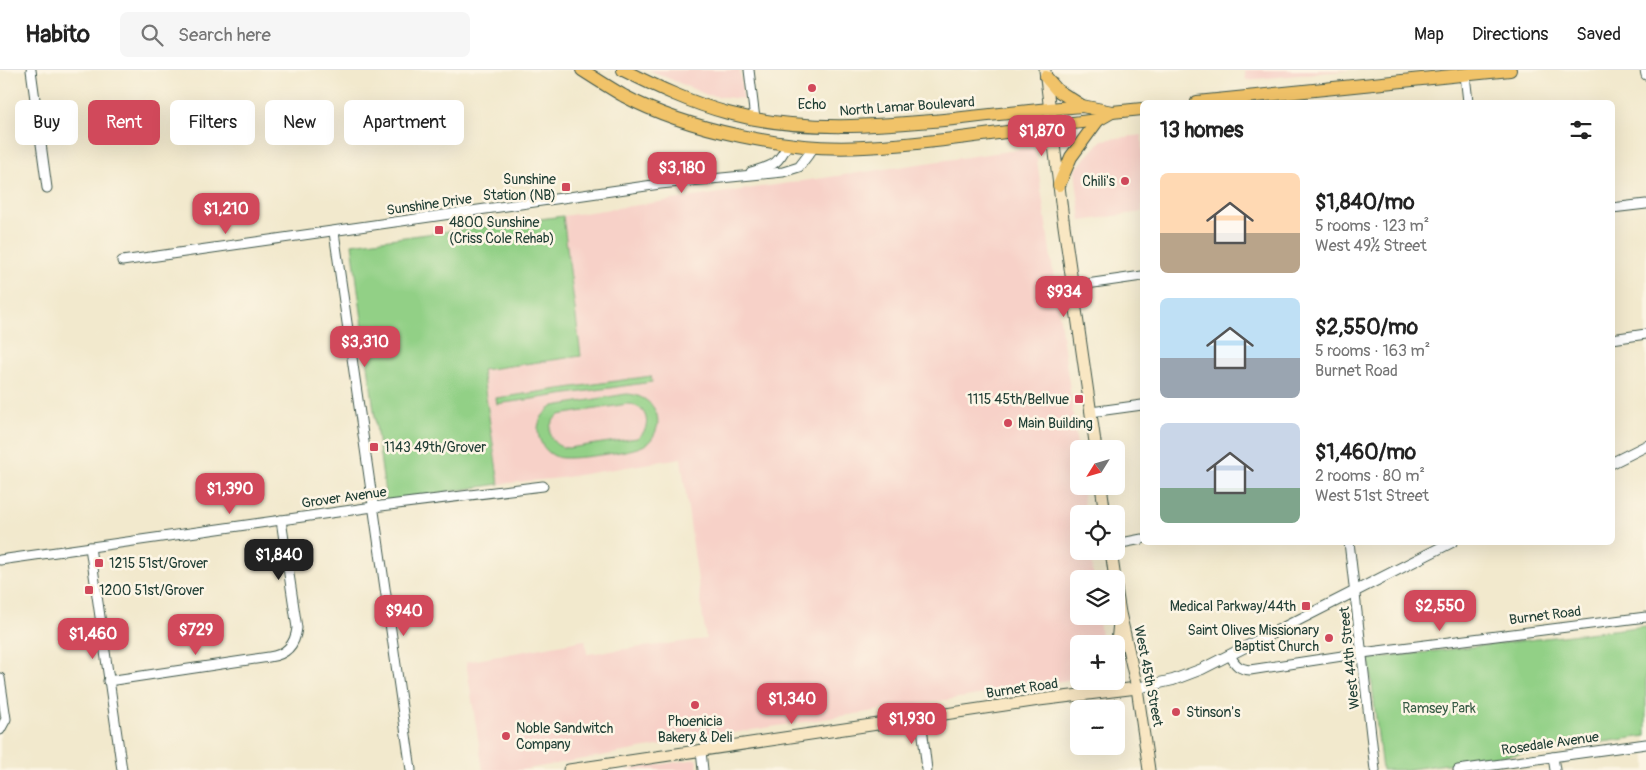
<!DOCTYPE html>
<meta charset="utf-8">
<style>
body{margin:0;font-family:Pangolin,sans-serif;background:#f6f6f6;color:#222;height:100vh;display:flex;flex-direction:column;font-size:19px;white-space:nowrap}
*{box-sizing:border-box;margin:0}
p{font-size:16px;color:#767676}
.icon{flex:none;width:28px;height:28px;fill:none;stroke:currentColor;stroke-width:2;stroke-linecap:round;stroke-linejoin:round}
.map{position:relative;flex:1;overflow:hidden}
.side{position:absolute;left:1140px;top:30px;width:475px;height:445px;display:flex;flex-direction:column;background:#fff;border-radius:8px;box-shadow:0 5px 20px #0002}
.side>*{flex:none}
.guide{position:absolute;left:15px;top:30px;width:475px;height:45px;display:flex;gap:10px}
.needle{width:32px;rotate:233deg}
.tools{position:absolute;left:1070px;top:370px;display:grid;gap:10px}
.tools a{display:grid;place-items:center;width:55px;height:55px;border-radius:8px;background:#fff;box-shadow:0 5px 20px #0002;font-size:25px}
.price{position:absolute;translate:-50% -42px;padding:0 11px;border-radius:10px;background:#d1495b;color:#fff;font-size:16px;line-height:32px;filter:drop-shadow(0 1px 2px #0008)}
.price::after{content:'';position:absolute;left:50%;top:30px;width:15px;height:11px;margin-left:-8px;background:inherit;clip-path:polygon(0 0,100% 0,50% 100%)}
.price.current{background:#222;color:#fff}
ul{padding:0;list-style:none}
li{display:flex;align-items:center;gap:15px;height:125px;padding:0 20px}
li span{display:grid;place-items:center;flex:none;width:140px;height:100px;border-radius:8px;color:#555}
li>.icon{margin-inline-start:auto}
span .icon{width:60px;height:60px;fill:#fffc;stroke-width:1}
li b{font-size:21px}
h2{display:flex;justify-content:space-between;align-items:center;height:60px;padding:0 20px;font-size:21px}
.chip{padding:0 18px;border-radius:8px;background:#fff;box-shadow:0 5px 20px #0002;font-size:18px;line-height:45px}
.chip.current{background:#d1495b;color:#fff}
header{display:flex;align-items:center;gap:30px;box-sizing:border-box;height:70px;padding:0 25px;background:#fff;border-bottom:1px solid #e0e0e0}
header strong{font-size:24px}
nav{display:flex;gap:28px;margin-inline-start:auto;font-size:18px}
.search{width:350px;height:45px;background:#f6f6f6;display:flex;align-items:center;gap:12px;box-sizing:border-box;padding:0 18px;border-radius:8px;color:#767676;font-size:19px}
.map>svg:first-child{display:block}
.built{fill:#f7d1c8}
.green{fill:#92d086;stroke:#58865d;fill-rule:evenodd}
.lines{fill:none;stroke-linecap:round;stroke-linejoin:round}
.minor-casing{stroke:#3f574b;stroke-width:11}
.tertiary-casing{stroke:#3f574b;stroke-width:12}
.secondary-casing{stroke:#3f574b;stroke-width:13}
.primary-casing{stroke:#3f574b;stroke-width:14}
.minor{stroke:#fff;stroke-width:9}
.tertiary{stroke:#fff;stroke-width:10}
.secondary{stroke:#f9e7c3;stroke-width:11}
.primary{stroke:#f1c369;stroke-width:12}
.poi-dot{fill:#d1495b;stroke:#fcf5e5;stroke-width:2}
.labels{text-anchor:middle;stroke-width:5;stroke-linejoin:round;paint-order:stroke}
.poi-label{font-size:14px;fill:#1f3d34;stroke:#fcf5e5;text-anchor:start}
.street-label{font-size:14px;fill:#1f3d34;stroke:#fcf5e5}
.park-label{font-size:14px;fill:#365a44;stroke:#fcf5e5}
</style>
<header>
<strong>Habito</strong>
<div class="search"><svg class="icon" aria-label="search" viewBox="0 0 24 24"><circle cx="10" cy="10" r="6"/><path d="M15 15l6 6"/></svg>Search here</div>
<nav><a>Map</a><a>Directions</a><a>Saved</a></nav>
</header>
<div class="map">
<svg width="1646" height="700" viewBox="0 0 1646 700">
<rect width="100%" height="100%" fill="#fcf5e5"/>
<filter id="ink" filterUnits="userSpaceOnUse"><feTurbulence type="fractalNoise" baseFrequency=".02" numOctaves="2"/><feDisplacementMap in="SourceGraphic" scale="10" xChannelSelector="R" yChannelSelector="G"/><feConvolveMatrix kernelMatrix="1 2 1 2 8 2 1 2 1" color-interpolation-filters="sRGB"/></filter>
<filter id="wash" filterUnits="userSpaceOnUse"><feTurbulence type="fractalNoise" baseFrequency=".0096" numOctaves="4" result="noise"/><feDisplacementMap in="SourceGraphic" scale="20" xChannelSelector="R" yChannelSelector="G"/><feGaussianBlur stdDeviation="1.12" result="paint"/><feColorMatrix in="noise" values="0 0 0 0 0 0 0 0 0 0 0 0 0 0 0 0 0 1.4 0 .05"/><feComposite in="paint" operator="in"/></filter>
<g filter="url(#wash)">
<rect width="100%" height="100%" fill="#f2e9cd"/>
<g class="built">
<path d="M649,0H740L743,29L707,25Z"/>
<path d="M1245,0H1351L1246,10Z"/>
<path d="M1142,65V142L1081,151L1075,100L1102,70Z"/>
<path d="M1035,77L1069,313L1079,391V416H1082L1085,444H1079V481H1090L1094,509H1079V546H1098L1102,571L1101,574H1079V607L1073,609L985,624L719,665L522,700H483L466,592L585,570L587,584L706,569L681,388L560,408L499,414L482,300L581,286L563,146Z"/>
<path d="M696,689L698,700H624Z"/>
</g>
<g class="green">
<path d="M563,146L581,286L482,300L499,414L386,431L352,174Z"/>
<path d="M651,306L652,312L497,334L496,328Z"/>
<path d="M626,324C648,324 666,344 654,365C651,371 646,375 640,377C629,382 567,391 557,387C546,383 538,372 538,360C538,349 545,341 554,336ZM627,334C647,334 654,358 637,368L568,378C549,377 543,356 559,345Z"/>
<path d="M1646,556V666L1404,700H1382L1369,589Z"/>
</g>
</g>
<g filter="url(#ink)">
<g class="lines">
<g class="minor-casing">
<g id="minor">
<path d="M31,0L47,118"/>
<path d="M749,0L755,49"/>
<path d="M1645,0L1646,5"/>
<path d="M1465,5L1468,32"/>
<path d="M751,102C773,95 777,96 788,74"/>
<path d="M1612,138L1646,134"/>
<path d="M334,162L411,700"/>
<path d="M122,191L660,114L783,102L799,97L815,76"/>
<path d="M1073,216L1142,206"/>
<path d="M1612,269L1646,264"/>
<path d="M1091,342L1142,335"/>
<path d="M1349,472L1375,700"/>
<path d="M1116,474L1142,469"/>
<path d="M90,477L122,700"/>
<path d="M0,490L373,437L543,416"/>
<path d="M1230,585C1235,595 1239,599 1250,600L1362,583L1646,547"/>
<path d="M0,608L6,649L0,660"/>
<path d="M108,611L269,587C286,585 295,575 297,558L281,450"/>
<path d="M921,648L927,700"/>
<path d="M701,681L703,700"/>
<path d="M1553,687L1555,700"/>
<path d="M1458,700L1646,674"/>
</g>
</g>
<g class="tertiary-casing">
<g id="tertiary">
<path d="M1612,393L1646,376"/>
<path d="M1137,618L1173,610L1202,599L1452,472"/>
</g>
</g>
<g class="secondary-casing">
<g id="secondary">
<path d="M1045,0L1063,149L1096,379"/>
<path d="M1101,416L1105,444"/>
<path d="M1111,481L1115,509"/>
<path d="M1116,518L1120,543L1137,618L1149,700"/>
<path d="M1116,583L1119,552"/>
<path d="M1083,624L1099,611"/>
<path d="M569,700L1039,630L1137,618"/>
</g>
</g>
<g class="primary-casing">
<g id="primary">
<path d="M582,0C596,9 610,18 624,26C687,60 793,82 864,77C942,73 1020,59 1098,50L1112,42"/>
<path d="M623,0C657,17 691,33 728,43C802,63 879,56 954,49C997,44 1039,40 1082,36L1112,42L1142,39"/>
<path d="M1046,7L1057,20L1082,36"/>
<path d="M1197,32L1510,0"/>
<path d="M1059,115L1071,87L1098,50"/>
</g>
</g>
<use href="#minor" class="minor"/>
<use href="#tertiary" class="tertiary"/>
<use href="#secondary" class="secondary"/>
<use href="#primary" class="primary"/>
</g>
</g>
<g class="poi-dot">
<circle cx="812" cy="18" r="5"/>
<circle cx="1125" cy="111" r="5"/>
<rect x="561" y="112" width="10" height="10" rx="2.5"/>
<rect x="434" y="155" width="10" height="10" rx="2.5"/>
<rect x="1074" y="324" width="10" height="10" rx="2.5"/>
<circle cx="1008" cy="353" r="5"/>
<rect x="369" y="372" width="10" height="10" rx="2.5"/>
<rect x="94" y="488" width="10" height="10" rx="2.5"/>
<rect x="84" y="515" width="10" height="10" rx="2.5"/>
<rect x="1301" y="531" width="10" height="10" rx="2.5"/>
<circle cx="1329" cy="568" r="5"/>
<circle cx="695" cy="635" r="5"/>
<circle cx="1176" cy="642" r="5"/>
<circle cx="506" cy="666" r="5"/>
</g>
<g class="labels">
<g class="poi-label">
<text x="812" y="39" text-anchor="middle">Echo</text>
<text x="556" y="114" text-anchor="end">Sunshine<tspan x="556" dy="16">Station (NB)</tspan></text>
<text x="1115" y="116" text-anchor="end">Chili's</text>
<text x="449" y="157">4800 Sunshine<tspan x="449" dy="16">(Criss Cole Rehab)</tspan></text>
<text x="1069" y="334" text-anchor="end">1115 45th/Bellvue</text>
<text x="1018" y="358">Main Building</text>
<text x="384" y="382">1143 49th/Grover</text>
<text x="109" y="498">1215 51st/Grover</text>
<text x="99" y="525">1200 51st/Grover</text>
<text x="1296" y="541" text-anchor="end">Medical Parkway/44th</text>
<text x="1319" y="565" text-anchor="end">Saint Olives Missionary<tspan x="1319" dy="16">Baptist Church</tspan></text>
<text x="1186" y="647">Stinson's</text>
<text x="695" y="656" text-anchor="middle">Phoenicia<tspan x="695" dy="16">Bakery &amp; Deli</tspan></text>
<text x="516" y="663">Noble Sandwitch<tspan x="516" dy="16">Company</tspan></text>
</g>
<g class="street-label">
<text transform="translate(907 36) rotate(-4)" y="5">North Lamar Boulevard</text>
<text transform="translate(429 134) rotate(-8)" y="5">Sunshine Drive</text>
<text transform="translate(344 427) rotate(-8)" y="5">Grover Avenue</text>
<text transform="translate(1545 545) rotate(-7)" y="5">Burnet Road</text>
<text transform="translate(1349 588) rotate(-96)" y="5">West 44th Street</text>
<text transform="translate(1149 606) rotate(79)" y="5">West 45th Street</text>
<text transform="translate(1022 618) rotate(-8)" y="5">Burnet Road</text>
<text transform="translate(1550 673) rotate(-8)" y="5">Rosedale Avenue</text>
</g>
<g class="park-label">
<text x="1439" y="643">Ramsey Park</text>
</g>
</g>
</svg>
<div class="tools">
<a><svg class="needle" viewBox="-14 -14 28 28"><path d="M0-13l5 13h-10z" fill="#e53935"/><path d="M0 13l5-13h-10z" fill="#767676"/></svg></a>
<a><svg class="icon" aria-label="locate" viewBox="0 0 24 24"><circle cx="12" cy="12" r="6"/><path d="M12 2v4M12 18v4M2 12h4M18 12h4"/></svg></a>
<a><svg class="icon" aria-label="layers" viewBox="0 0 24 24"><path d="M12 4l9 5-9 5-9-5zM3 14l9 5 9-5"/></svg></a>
<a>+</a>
<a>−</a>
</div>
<b class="price" style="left:1042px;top:87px">$1,870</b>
<b class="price" style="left:682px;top:124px">$3,180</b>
<b class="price" style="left:226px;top:165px">$1,210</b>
<b class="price" style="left:1064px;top:248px">$934</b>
<b class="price" style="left:365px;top:298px">$3,310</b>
<b class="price" style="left:230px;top:445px">$1,390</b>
<b class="price current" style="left:279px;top:511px">$1,840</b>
<b class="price" style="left:1440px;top:562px">$2,550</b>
<b class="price" style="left:404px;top:567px">$940</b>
<b class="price" style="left:196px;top:586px">$729</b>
<b class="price" style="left:93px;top:590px">$1,460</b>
<b class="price" style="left:792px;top:655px">$1,340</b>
<b class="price" style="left:912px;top:675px">$1,930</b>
<div class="guide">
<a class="chip">Buy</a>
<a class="chip current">Rent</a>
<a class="chip">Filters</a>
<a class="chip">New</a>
<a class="chip">Apartment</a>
</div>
<section class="side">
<h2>13 homes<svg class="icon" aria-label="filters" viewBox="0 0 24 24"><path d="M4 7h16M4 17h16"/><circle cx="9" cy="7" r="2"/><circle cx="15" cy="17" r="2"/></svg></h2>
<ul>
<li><span style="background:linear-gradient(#ffd9b3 60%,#b9a48a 0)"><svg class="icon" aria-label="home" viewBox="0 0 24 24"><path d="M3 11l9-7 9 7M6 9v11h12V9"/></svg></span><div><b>$1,840/mo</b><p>5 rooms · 123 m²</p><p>West 49½ Street</p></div></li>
<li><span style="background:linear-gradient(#bfe0f5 60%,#9aa5b1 0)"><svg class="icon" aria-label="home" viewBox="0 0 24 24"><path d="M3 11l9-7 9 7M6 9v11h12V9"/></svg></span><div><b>$2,550/mo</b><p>5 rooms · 163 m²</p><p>Burnet Road</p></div></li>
<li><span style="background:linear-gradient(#c9d6e8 65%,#7fa58c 0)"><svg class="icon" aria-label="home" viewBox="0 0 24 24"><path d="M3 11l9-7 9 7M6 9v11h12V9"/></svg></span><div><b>$1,460/mo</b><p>2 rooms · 80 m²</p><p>West 51st Street</p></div></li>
</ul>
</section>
</div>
